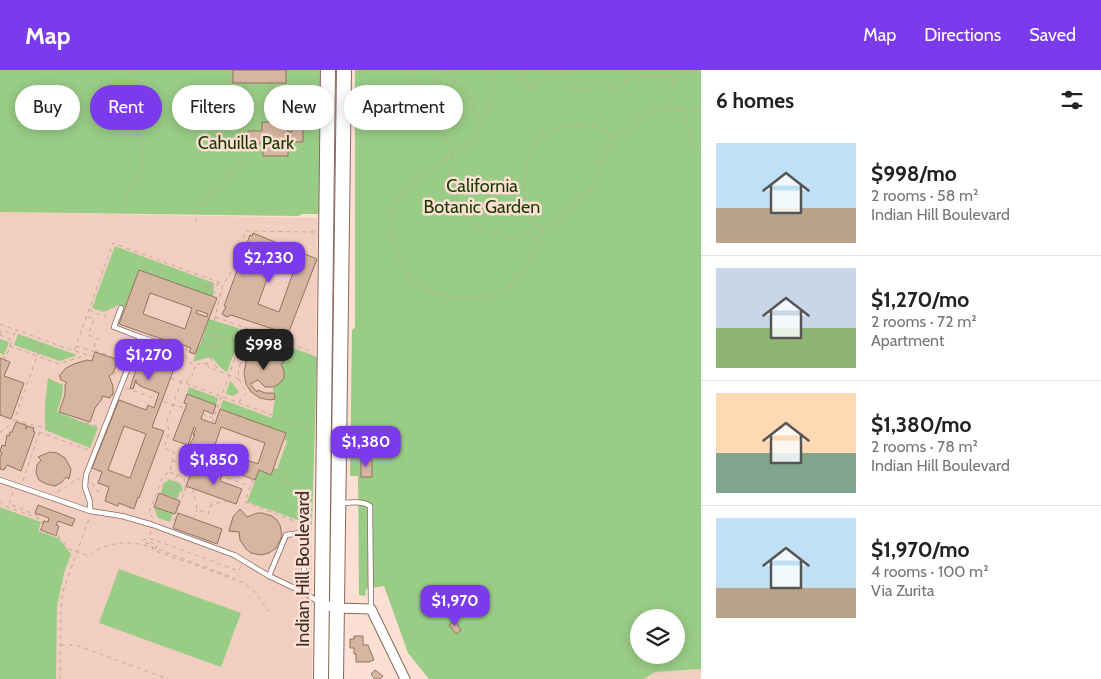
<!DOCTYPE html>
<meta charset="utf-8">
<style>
body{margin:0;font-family:Cabin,sans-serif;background:#f2f2f2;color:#222;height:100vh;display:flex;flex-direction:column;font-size:19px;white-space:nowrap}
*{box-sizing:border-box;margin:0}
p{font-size:16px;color:#767676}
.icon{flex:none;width:28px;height:28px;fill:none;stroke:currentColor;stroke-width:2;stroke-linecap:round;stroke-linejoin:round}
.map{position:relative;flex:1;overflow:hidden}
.details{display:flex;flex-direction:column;background:#fff;width:400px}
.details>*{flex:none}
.top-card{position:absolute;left:15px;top:15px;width:475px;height:45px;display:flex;gap:10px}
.buttons{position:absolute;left:630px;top:539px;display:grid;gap:10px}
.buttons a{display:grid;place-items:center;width:55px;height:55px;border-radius:50%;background:#fff;box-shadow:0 2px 12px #0003;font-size:25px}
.price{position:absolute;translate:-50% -42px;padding:0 11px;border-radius:10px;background:#7c3aed;color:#fff;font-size:16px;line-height:32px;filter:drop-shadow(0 1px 2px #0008)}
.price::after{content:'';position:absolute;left:50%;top:30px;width:15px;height:11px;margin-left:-8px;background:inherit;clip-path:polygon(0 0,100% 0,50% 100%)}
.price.active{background:#222;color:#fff}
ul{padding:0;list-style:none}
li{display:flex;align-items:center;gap:15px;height:125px;padding:0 15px}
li+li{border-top:1px solid #e0e0e0}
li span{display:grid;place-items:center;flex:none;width:140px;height:100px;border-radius:0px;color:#555}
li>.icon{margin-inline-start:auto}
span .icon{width:60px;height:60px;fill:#fffc;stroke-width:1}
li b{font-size:21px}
h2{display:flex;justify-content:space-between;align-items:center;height:60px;padding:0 15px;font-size:21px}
.chip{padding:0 18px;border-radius:22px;background:#fff;box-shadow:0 2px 12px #0003;font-size:18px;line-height:45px}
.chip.active{background:#7c3aed;color:#fff}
header{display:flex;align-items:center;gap:30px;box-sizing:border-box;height:70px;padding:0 25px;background:#7c3aed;color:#fff}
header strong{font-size:24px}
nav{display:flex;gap:28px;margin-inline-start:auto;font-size:18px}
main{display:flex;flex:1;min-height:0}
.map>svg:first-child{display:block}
.built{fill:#f2cec1}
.green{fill:#99cd86;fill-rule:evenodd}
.building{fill:#d7b6a1;stroke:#917360;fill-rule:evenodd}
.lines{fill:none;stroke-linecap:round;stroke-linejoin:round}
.lane-casing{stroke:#8a685c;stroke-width:6}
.street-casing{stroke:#8a685c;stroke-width:11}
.primary-casing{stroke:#8a685c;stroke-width:16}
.path{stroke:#c1a79d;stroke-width:1;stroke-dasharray:4 4;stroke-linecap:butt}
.lane{stroke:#fff;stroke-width:4.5}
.street{stroke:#fff;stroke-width:9}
.primary{stroke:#fff;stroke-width:14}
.labels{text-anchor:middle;stroke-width:5;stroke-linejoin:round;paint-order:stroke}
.park-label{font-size:18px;fill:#143b01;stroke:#fedfd3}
.street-label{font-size:18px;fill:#3d2e28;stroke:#fedfd3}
</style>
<header>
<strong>Map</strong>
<nav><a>Map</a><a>Directions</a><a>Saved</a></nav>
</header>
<main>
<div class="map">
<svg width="701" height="609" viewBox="0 0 701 609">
<rect width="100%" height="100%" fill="#fedfd3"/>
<g class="built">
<path d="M0,142L318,148L312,455V609H0Z"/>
<path d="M701,599V609H644L655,602Z"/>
</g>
<g class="green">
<path d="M0,0H321V142L319,144H302L299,146L0,142Z"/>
<path d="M355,0H701V599L655,602L644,609H429L408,583L384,516L366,519L365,526L359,525L358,406H350L352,260L355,257ZM639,548H676V585H639Z"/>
<path d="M115,176L214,213L213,227L139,200L125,237L118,235L104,242L92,238Z"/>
<path d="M209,249L238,258L241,265L227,302C219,298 216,290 210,287L193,292L198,275H200Z"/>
<path d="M248,262L267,268V271L260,272L245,282L241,281Z"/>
<path d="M18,264L77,285L60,291L14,275Z"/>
<path d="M0,269L9,272L4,285L0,283Z"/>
<path d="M280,273L317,287L312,455L247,432L259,400L271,405L273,398L277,399L287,371L284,370L286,364L220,339L223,330L272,348L275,329L273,317C283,312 286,305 281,294L284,291L276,287Z"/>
<path d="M48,308L63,315L62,326L57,342L98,358L90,378L45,360V334Z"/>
<path d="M230,310L239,322L233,326L226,324Z"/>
<path d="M189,317L218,328L216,335L187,324Z"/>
<path d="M168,409L180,413L183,419L182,422L180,421L177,429L161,423L164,412H167Z"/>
<path d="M0,437L41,452L38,461L57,468L58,467L71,484L64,503L57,536L56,609H0Z"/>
<path d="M154,437L173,444L170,452L158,448Z"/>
<path d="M119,499L241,543L221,597L99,553Z"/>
</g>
<g class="building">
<rect x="233" y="0" width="53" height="13"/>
<path d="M284,22H303V72H288V86H263V73H248V61H262V52L287,53L288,62H292V57L287,51H284Z"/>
<path d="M253,163L317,189L288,264L231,245L227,247L222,244L226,237L224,236L250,165L252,166ZM273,192L294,200L279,242L258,234Z"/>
<path d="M139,200L217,228L195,284L189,282L191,278L183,275L152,357L164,361L139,428L138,427L134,439L119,433L118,436L105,431L109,417L98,413L102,402L92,398L119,330L146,340L148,335L154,338L159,323L140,316V315L136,313V310L133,319L130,318L136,300L139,301L146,282L147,283L148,280L159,284L160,283L170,288V291L176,274L119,254ZM150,223L192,238L185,259L143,244ZM197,240L208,244L207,247L196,243ZM124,356L146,364L130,408L108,400Z"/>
<path d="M270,276L279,278L276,287L284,292L281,294L284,301V308L279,314L273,317H265L258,310L250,314L257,322L258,320L265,323H274L275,329L270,330L260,328L251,322L246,314L244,303L246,292L249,286L259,279Z"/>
<path d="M95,282L118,290L113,303L109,306L113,316V325H111L110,328L102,326V329L95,338L90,352L59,342L65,325V315L67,313L60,309L61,307L59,306L66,298L74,294L87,290L92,291Z"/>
<path d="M0,288L10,292L4,306L24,313L11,349L0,345Z"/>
<path d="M187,324L216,335L213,344L204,340L201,349L215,354L220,339L286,363L271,405L259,400L255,410L202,390L203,387L189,382L191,376H189L195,365H193L196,358L194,357L188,375L173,370L187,334L184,333ZM221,357L265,373L258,394L214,378Z"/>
<path d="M16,352L26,355V359L27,356L34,358L33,361L35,362L21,401L7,395L4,400L0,399V386H1L2,383L0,382L2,375L5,376L7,365L9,366L10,362H12Z"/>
<path d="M50,382L57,383L65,388L71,399L69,409L66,407L62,412L55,416L46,414L39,410L36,403L37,395L41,390L38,387Z"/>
<rect x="361" y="390" width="11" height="17"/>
<path d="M208,400L222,405L220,411L242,419L236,434L186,416L192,401L205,406Z"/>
<path d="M159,423L180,431L175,444L154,437Z"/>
<path d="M38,435L75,449L72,456L58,451L56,455L59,456L56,466L41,460L44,451L48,452L49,448L35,443Z"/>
<path d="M240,439L247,447L257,443H262L272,446L277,450L280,455L282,466L276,478L269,483L261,485L251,483L246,479L240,470L239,462L229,461L233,447Z"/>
<path d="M178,443L222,459L217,474L173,458Z"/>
<path d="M455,551L461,560L456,564L449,555Z"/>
<path d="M354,566H363V575H368L374,590L369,592H356V584H354V578H350V569H354Z"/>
<path d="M375,600L383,606L380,609H375L371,604Z"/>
</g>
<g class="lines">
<g class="lane-casing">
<g id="lane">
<path d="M140,267L174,278"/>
<path d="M0,410L90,441L122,446L153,455L234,485L269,506"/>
<path d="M339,433C349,433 362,430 370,436L371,539"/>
<path d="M90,441V432L85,417L86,405L140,267L114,257L121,238"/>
<path d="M307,524L304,500L305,471L300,463L286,465L269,506L307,524L318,532"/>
</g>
</g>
<g class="street-casing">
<path id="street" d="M321,534L336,538L371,539L405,609"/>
</g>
<g class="primary-casing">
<g id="primary">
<path d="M321,609C322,406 327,203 328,0"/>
<path d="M336,609L344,0"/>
</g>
</g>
<g class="path">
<path d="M228,0V31"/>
<path d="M412,0L422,26L440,52L447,69L452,85L449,112L455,131L473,155L496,164L520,166L557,154L591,121L604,85L615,65L641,48L658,38L701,40"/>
<path d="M440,0L442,3L467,21L473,33L479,59"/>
<path d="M496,0C493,12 485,54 479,62C452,94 384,111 391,162C392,174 402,198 410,207C430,230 483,236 508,218C527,205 534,181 541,160L529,145L525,131V109L527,92L531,82L541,66L570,53L591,56L615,65"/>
<path d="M523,0L518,7L522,15L534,20L552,5L565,2L570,17L581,21L591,18L595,12C615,22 617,20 633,5L649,7L669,5L673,10L669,38"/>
<path d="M674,9L681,4L698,0"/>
<circle cx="309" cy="18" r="4.5"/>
<path d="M228,17H304"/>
<path d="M214,22L228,32H245"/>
<path d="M423,25L445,0"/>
<path d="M682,38C684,55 692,68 701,82"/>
<path d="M125,144L127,126L131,116L142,99L143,83L135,57L138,39L137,17L132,0"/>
<path d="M196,152L197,137L245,89L246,15"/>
<path d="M158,207L163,193"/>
<path d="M218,213L217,216L201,214L220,225"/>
<path d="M89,240L105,247L108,239L115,237"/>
<path d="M88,247L94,249L88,265L101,270"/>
<path d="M215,247L313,282"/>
<path d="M0,254L74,281L113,173L223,214"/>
<path d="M0,264L2,260L14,265L16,260"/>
<path d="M0,265L12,270L6,288L0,286"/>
<path d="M215,267H222L226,272"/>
<path d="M125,269L127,272L125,277"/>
<path d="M201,271L208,275L212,281"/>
<path d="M203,271H206L209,265H214"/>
<path d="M10,276L59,294L86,285"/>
<path d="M76,276L94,282L95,269"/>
<path d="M118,276L125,278L120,290"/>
<path d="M187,277C182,295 193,296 208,293L215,277L214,252L220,226L223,214L232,201L246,161L316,162"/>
<path d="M216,277L245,260"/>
<path d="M95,280L120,290L115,304L110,308"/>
<path d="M75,281L93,286L94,282"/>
<path d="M210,288L217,298V301"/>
<path d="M208,294V297L239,309"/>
<path d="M171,308L313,360"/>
<path d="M186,313L193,304L195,296"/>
<path d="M126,318L173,335L186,338"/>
<path d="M239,332L247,322C226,300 247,274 273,273L275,268"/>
<path d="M202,344L213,348"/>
<path d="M15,350L41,357H66L84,352L98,357"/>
<path d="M212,353L245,260"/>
<path d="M0,362H2L14,350L43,270"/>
<path d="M39,362L88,380"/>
<path d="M192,383L195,394"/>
<path d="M173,391C184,394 194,400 203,391"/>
<path d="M170,402L184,408L185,420L172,455"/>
<path d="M271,404L312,421"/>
<path d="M227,408L250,416"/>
<path d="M253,409L245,432L310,457"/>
<path d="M23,411L41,358"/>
<path d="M92,413L100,424"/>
<path d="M161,415L168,418"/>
<path d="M173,415L177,405"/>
<circle cx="172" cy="419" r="3"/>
<path d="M185,417L193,419L197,439L208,444L212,434L229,431"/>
<path d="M175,420L183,423"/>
<path d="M13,422L9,434L39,446V448"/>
<path d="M57,422C66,419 70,412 79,409"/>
<path d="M169,427L171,422"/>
<path d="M0,431L5,436L43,450L40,461L56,466L57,464L69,479L89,486C107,470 130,471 152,477L153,480L242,512L255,522L269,542"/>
<path d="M153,448L149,443L163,406L170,402L174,382L164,378L169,362L167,352L181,312"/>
<path d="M193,449L197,440"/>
<path d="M151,461L149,468L239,501L241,496"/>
<path d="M156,479L157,475L144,469L143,472L152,475V477L234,508"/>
<path d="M61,575H76L168,609"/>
<path d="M60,609L61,537L63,521L90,446"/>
</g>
<use href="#lane" class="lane"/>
<use href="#street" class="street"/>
<use href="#primary" class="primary"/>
</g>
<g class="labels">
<g class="park-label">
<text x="246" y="79">Cahuilla Park</text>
<text x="482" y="122">California<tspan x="482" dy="21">Botanic Garden</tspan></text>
</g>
<g class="street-label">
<text transform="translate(303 499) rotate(-90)" y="6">Indian Hill Boulevard</text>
</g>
</g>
</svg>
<div class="buttons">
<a><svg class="icon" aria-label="layers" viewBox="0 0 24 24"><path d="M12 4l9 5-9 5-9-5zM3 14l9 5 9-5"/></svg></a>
</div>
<b class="price" style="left:269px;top:214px">$2,230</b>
<b class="price active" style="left:264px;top:301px">$998</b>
<b class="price" style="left:149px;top:311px">$1,270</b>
<b class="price" style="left:366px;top:398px">$1,380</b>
<b class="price" style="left:214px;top:416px">$1,850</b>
<b class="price" style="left:455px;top:557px">$1,970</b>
<div class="top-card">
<a class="chip">Buy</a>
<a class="chip active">Rent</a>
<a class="chip">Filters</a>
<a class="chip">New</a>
<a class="chip">Apartment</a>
</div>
</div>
<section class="details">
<h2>6 homes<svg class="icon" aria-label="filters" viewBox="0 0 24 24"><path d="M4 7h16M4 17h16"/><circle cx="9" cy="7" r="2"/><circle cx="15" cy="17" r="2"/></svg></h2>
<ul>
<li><span style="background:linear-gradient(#bfe0f5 65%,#b9a48a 0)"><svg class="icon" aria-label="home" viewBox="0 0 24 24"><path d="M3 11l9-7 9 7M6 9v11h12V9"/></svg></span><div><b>$998/mo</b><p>2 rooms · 58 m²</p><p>Indian Hill Boulevard</p></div></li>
<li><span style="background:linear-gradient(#c9d6e8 60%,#8fb573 0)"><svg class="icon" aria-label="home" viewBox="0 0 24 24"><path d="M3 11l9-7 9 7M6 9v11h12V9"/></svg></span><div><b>$1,270/mo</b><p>2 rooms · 72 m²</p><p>Apartment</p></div></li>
<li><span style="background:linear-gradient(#ffd9b3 60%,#7fa58c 0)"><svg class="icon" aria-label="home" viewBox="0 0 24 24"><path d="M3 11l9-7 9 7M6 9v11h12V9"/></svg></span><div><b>$1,380/mo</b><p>2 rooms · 78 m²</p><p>Indian Hill Boulevard</p></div></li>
<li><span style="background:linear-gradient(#bfe0f5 70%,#b9a48a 0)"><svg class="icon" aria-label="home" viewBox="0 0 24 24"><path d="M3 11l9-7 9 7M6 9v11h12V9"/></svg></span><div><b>$1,970/mo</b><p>4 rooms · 100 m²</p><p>Via Zurita</p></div></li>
</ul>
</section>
</main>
